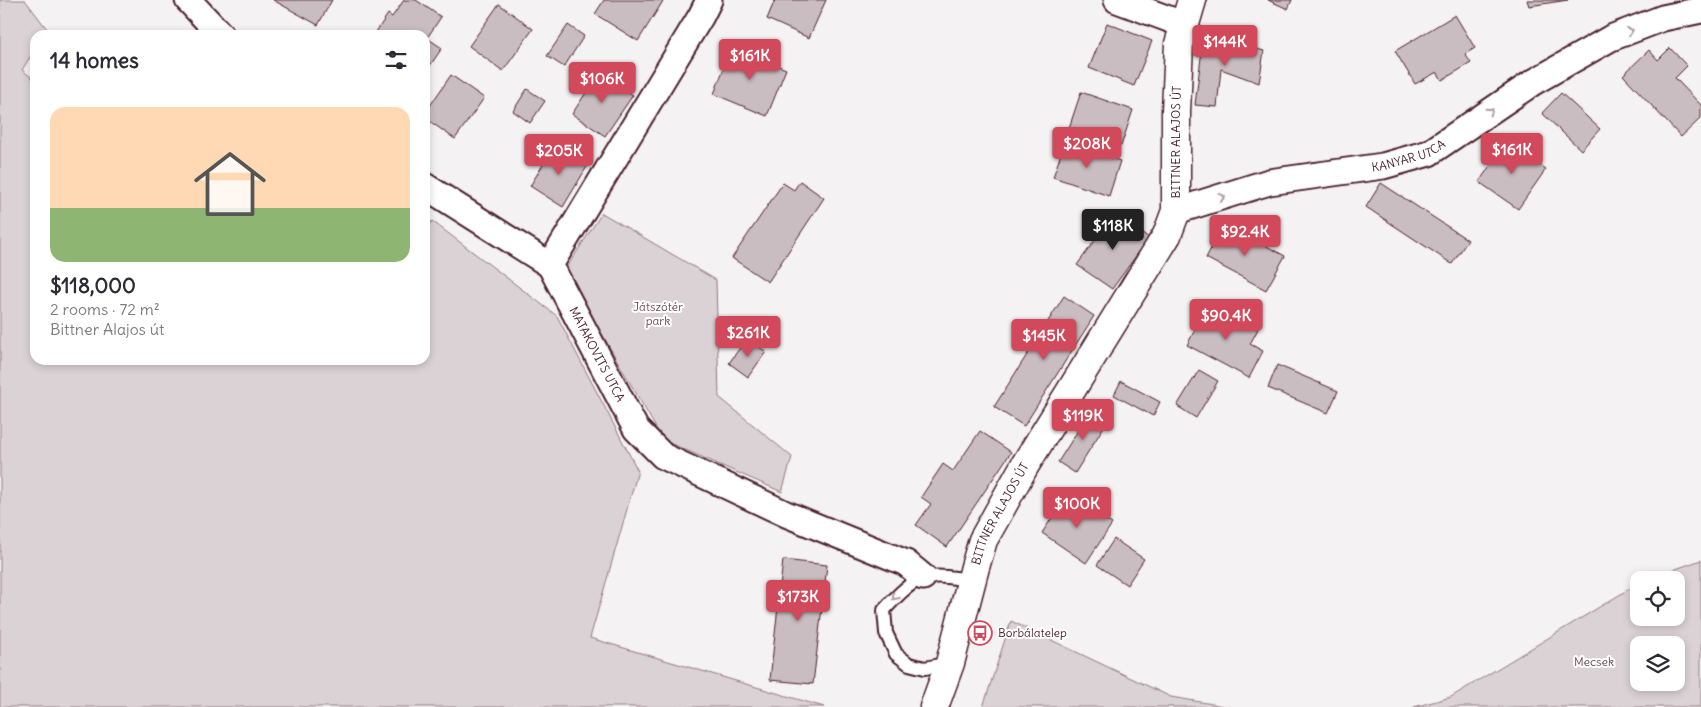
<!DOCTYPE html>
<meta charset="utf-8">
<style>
body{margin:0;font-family:Delius,sans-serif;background:#f7f7f7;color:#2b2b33;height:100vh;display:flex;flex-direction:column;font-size:19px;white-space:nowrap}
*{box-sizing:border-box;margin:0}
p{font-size:16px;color:#7c7c81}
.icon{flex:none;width:28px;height:28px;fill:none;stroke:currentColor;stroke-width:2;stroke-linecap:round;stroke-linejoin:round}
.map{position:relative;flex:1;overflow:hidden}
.panel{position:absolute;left:30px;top:30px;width:400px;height:335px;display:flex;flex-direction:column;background:#fff;border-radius:15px;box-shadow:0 2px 8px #0003}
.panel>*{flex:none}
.tools{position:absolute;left:1630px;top:571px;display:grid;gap:10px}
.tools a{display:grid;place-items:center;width:55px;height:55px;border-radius:10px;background:#fff;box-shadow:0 2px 8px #0003;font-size:25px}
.price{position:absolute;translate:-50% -42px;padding:0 11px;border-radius:5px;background:#d1495b;color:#fff;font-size:16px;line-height:32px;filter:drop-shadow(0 1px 2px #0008)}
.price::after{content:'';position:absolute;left:50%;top:30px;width:15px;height:11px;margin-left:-8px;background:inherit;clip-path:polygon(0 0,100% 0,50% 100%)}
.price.on{background:#222;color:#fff}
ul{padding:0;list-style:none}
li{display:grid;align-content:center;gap:10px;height:265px;padding:0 20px}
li+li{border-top:1px solid #e1e1e2}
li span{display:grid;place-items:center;height:155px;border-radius:15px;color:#555}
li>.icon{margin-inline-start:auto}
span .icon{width:90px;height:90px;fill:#fffc;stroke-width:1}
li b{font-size:21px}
h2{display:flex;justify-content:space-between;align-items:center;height:60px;padding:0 20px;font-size:21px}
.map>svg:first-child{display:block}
.green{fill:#dbd2d5;stroke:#927880;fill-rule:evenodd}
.building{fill:#cabdc1;stroke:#4a1f2b}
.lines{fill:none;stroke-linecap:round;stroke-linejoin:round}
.service-casing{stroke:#4a1f2b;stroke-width:16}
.minor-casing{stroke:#4a1f2b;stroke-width:29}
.tertiary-casing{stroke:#4a1f2b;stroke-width:31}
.service{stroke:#fff;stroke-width:12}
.minor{stroke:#fff;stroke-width:25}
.tertiary{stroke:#fff;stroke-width:28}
.oneway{stroke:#ae9aa0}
.labels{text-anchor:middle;stroke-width:4;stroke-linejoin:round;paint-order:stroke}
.street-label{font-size:12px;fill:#4a1f2b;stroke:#fff}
.park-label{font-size:12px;fill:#6e4c56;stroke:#fff}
.poi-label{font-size:12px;fill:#4a1f2b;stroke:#fff;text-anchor:start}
</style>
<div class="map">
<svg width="1701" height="707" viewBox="0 0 1701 707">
<rect width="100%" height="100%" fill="#f4f2f2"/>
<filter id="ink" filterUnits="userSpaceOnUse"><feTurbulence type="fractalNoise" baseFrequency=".02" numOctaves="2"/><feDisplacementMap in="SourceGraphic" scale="10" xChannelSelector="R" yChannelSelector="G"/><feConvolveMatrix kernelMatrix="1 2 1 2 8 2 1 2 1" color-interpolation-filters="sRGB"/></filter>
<g filter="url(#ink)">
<g class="green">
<path d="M0,0H25L47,29L43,35H35V49L22,70L35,80V360H425V231L432,221L557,316L638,471L590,638L824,707H0Z"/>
<path d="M602,213L716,280L719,397L792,457L782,492L663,440L565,270Z"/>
<path d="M1701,560V707H1414L1451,697L1639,583V618H1676V580H1645ZM1639,645H1676V682H1639Z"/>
<path d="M1011,621L1171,697L1230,707H983Z"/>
</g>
<g class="building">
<path d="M273,0H332L318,25Z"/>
<path d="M404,0H416L441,17L427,38L442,48L425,73V35H374L388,14L392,17Z"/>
<path d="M604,0H662L663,1L638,41L595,14Z"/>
<path d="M775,0H826L809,38L767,19Z"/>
<path d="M1268,0H1292L1288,9Z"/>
<path d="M1527,0H1568L1529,6Z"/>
<path d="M499,4L533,29L503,71L469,46Z"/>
<path d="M1455,15L1475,48L1465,54L1471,63L1442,80L1437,72L1415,84L1395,51Z"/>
<path d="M1107,23L1152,41L1134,86L1089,68Z"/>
<path d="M568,25L584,36L564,67L547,56Z"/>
<path d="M1204,34L1264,51L1259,83L1221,69L1217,107L1195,105Z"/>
<path d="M732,47L786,69L767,116L714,94Z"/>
<path d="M1670,48L1687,66L1675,78L1701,105V118L1681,137L1623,75L1649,50L1658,60Z"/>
<path d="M599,73L633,95L605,136L572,114Z"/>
<path d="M451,75L484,98L455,139L425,118V113Z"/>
<path d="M527,89L545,101L530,123L513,111Z"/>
<path d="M1081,92L1133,110L1121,146L1069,128Z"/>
<path d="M1561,93L1600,129L1581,150L1542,113Z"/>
<path d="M1065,142L1120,161L1109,196L1053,177Z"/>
<path d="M1506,142L1546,169L1518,209L1479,182Z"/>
<path d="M555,145L588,165L563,207L530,186Z"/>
<path d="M800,181L824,198L768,282L732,258L783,183L794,190Z"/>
<path d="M1381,183L1468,240L1452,264L1366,207Z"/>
<path d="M1115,213L1149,238L1112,289L1077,265Z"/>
<path d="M1224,223L1285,256L1266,290L1206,258Z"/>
<path d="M1064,296L1094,316L1024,426L994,407Z"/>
<path d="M1209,303L1258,329L1250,344L1263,351L1249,378L1187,345Z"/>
<path d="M747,338L766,352L748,377L729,363Z"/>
<path d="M1277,365L1338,391L1328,413L1268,388Z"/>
<path d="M1199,370L1218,381L1196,418L1177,406Z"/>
<path d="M1121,381L1160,402L1153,416L1114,395Z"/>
<path d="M1091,410L1108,420L1075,473L1058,462Z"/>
<path d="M980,431L1011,452L947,547L916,525L931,504L921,497L943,464L953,471Z"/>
<path d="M1067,495L1112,524L1086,563L1042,533Z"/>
<path d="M1114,539L1144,559L1127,585L1097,565Z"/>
<path d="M783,560L827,565L813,684L770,680Z"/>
</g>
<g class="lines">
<g class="service-casing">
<path id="service" d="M950,663L925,668L909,664L896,654L886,633L884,610C917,574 923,573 971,580"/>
</g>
<g class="minor-casing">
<g id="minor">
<path d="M188,0L221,35"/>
<path id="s1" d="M709,0L701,16L550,265L636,429L663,456L786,514L906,563L923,577"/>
<path d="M1117,0L1185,25"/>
<path d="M425,186L550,265"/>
<path id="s2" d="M1176,211L1269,182L1383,166L1429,153L1532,83L1611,38L1663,18L1701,10"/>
</g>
</g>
<g class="tertiary-casing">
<g id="tertiary">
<path id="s3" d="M934,707L950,663L975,567L983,540L1025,465L1167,235L1176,211V111L1179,44L1192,0"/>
</g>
</g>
<use href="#service" class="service"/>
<use href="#minor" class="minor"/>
<use href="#tertiary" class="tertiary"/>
</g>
<defs><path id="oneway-chevron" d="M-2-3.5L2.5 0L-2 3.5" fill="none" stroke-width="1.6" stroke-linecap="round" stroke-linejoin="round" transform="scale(1.25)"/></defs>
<g class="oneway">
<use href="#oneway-chevron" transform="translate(1630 31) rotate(-21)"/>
<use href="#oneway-chevron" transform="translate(1490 111) rotate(-34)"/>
<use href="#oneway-chevron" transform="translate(1222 197) rotate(-17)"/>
<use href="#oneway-chevron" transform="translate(895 597) rotate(132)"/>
</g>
</g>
<defs>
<g id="bus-ring" transform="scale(1.25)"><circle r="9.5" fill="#fff" stroke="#d1495b" stroke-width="1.5"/><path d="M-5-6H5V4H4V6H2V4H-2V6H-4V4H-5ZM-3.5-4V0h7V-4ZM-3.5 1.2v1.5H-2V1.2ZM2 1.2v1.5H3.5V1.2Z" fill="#d1495b"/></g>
</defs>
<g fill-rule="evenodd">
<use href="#bus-ring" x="980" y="633"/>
</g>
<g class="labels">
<g class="street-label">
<text dy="4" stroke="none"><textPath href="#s3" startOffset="625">BITTNER ALAJOS ÚT</textPath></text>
<text dy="4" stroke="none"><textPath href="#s2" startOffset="240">KANYAR UTCA</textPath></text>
<text dy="4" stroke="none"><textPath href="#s1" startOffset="410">MATAKOVITS UTCA</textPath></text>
<text dy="4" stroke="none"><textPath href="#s3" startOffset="205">BITTNER ALAJOS ÚT</textPath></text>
</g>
<g class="park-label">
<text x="658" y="311">Játszótér<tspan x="658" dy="14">park</tspan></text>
<text x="1594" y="666">Mecsek</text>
</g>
<g class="poi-label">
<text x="998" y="637">Borbálatelep</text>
</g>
</g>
</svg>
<div class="tools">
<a><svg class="icon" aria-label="locate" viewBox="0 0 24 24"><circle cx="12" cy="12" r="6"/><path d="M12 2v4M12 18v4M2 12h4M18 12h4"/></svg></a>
<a><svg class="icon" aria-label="layers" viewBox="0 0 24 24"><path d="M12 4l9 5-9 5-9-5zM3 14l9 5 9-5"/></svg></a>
</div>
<b class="price" style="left:1225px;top:67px">$144K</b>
<b class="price" style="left:750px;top:81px">$161K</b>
<b class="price" style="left:602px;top:104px">$106K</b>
<b class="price" style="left:1087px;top:169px">$208K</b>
<b class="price" style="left:1512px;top:175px">$161K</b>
<b class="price" style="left:559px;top:176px">$205K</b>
<b class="price on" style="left:1113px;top:251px">$118K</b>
<b class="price" style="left:1245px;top:257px">$92.4K</b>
<b class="price" style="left:1226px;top:341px">$90.4K</b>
<b class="price" style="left:748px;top:358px">$261K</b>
<b class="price" style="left:1044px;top:361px">$145K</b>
<b class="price" style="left:1083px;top:441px">$119K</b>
<b class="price" style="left:1077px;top:529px">$100K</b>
<b class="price" style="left:798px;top:622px">$173K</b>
<section class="panel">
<h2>14 homes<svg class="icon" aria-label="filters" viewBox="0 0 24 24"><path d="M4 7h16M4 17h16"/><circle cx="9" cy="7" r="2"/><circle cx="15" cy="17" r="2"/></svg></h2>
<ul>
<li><span style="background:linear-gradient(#ffd9b3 65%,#8fb573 0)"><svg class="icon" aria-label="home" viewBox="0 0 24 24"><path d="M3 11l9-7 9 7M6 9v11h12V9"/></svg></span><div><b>$118,000</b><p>2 rooms · 72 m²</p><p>Bittner Alajos út</p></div></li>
</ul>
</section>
</div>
